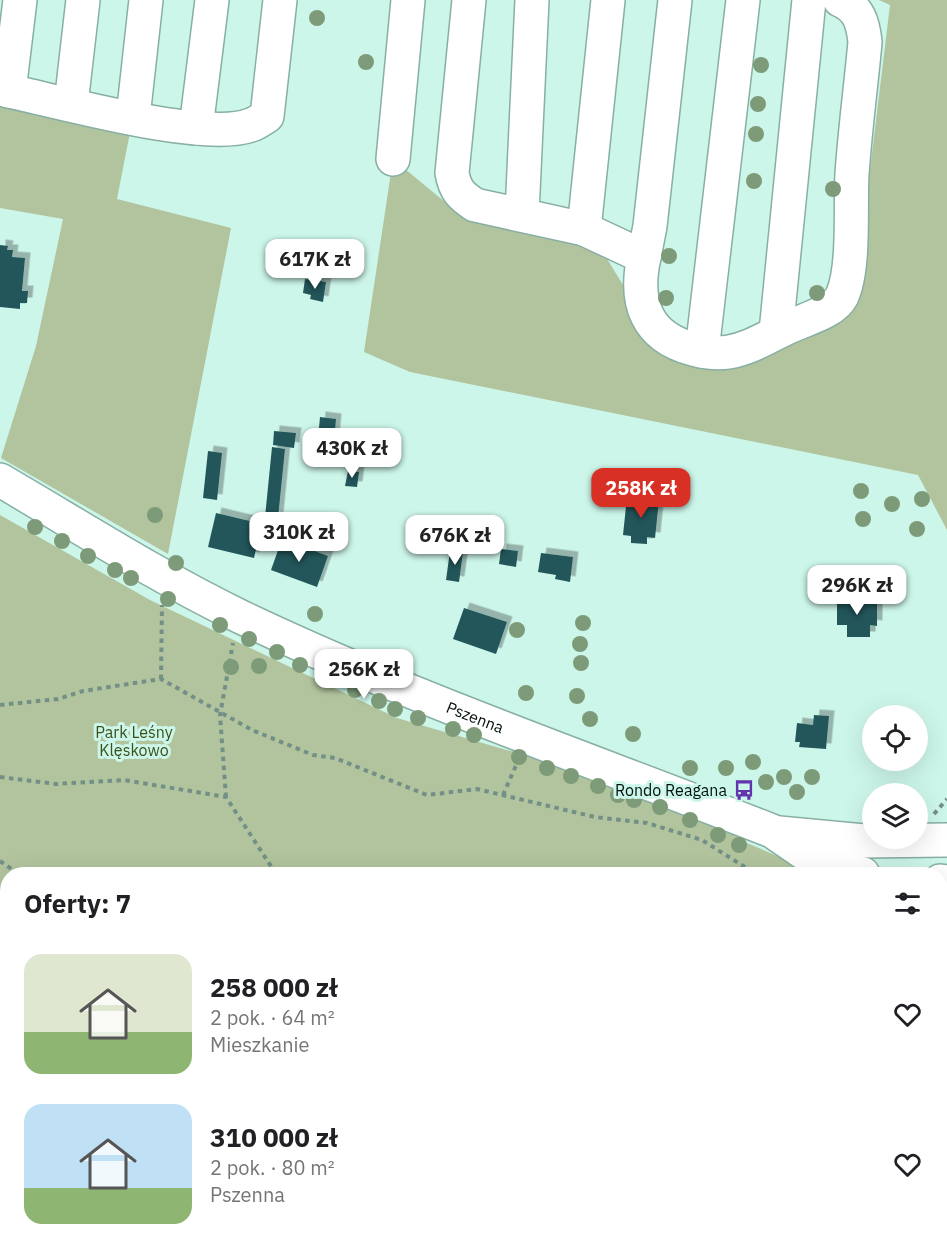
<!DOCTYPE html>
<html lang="pl">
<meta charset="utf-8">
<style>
body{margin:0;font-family:"IBM Plex Sans",sans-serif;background:#f2f2f2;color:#202124;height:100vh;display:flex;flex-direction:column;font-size:22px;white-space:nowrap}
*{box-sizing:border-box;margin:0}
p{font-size:20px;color:#757577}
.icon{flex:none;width:33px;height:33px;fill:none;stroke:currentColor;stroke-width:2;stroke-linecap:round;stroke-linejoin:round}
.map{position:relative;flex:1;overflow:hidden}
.sheet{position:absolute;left:0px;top:867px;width:948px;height:384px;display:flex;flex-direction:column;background:#fff;border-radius:24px 24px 0 0;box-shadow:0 6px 24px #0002}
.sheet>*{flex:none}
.tools{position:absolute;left:862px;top:705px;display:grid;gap:12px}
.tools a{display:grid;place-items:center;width:66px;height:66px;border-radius:50%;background:#fff;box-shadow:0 6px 24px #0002;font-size:30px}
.price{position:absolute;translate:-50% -51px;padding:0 14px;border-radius:12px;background:#fff;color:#222;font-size:20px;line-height:39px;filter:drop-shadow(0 2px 3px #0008)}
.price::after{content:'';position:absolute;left:50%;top:36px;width:18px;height:14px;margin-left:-9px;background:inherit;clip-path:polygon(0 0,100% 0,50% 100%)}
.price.on{background:#d93025;color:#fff}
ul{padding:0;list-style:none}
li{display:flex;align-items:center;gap:18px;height:150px;padding:0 24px}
li span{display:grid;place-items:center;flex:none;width:168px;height:120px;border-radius:18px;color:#555}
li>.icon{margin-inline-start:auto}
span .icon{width:72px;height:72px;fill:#fffc;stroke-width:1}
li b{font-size:26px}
h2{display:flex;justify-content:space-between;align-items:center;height:72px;padding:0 24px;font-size:26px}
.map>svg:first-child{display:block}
.forest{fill:#b2c49e}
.building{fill:#24575a;filter:url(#shadow)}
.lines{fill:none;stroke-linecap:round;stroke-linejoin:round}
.minor-casing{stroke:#88afa4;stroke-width:36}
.path{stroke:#739087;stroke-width:4;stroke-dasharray:4.5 4.5;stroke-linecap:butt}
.minor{stroke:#fff;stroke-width:33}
.tree{fill:#7d9b78}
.labels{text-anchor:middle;stroke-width:6;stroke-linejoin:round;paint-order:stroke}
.street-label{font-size:16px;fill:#04120e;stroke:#cdf6ea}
.park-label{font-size:16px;fill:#3b511a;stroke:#cdf6ea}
.poi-label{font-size:16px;fill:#04120e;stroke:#cdf6ea;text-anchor:end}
</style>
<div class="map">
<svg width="947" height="1251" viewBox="0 0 947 1251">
<defs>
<filter id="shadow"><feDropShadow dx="5.5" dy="-5.5" stdDeviation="0" flood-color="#0004"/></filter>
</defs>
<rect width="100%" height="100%" fill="#cdf6ea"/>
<g class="forest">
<path d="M879,0H947V530L918,475L410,372L364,352L393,159L451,207L601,249L666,355L854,302L890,5Z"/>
<path d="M0,89L133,117L117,199L231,228L168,554L1,458L36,346L63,219L0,208Z"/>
<path d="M0,515L150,600L397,718L596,776L732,833L747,843L819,874H8L7,1197L0,1188Z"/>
<path d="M941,896L947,897V1251H470L469,1244H940Z"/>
<path d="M132,1244H451L412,1251H138Z"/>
</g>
<g class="building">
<path d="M0,245L8,246L7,250H13L12,257L25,258L22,291H28L27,303H20V309L0,307Z"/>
<path d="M305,279L326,282L323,302L310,299L311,295L303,293Z"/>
<path d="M320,417L336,419L334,441L318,439Z"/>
<path d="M274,431L296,433L294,448L273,445Z"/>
<path d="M272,447L285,449L278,518L273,517L272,528L264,527Z"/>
<path d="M208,451L222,453L217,500L203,498Z"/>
<path d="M348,471L359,472L357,487L345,486Z"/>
<path d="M627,497L659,500L655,538L647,537V544L631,543V536L623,535Z"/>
<path d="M216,513L262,524L254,558L208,547Z"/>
<path d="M282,539L328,556L317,587L271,570Z"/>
<path d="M501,549L518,551L516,567L499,564Z"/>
<path d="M450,551L463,552L459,582L446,580Z"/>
<path d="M541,553L573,557L570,582L555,579L556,575L538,572Z"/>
<path d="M837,599H877V626L870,625V637H847V625H837Z"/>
<path d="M464,608L507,622L496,654L453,639Z"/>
<path d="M814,715L829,716L826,749L799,747L800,742H795L797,723L813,725Z"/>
<path d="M26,1244H44V1251H25Z"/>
<path d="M451,1244H469L470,1251H446L445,1245Z"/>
</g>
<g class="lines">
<g class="minor-casing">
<g id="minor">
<path d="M469,0L452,173C455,190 461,196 475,205L584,229L644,257C634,302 646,337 693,349C704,352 717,354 729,352C752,348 770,335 791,326C806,319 834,312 842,296C855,268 850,206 852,174C855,130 861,86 865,42C863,23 859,8 840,0"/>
<path d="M0,89C54,100 204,143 251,125C257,123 262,119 267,116L280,0"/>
<path d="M9,91L20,0"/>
<path d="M71,104L83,0"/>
<path d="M133,117L146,0"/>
<path d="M196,128L212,0"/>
<path d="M393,159L408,0"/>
<path d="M522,213L532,0"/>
<path d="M584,229L608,0"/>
<path d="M644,257L650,226L675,0"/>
<path d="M776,332L809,0"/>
<path d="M702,351L743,0"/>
<path id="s1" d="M0,480C79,526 158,577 241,617C413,699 594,761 772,831L817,862L863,874"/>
<path d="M779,833L864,841L947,840"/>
<path d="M940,881L947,882"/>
</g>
</g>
<g class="path">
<path d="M161,679L162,605"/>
<path d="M0,705L58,699L83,691L161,679L252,730L313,755L335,758L427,795L477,789L595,817L647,823L702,840L748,869L751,874"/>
<path d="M0,777L56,784L124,780L226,797L276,874"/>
<path d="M503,795L518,761"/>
<path d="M226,797L220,715L233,643"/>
<path d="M934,814L947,799"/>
<path d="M0,861L19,874"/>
<path d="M941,908L947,924"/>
<path d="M940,930L947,938"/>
<path d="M0,1019L8,1035"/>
<path d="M940,1110L947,1106"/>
<path d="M940,1123H942"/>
<path d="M940,1234L943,1241L940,1242"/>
<path d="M156,1244L166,1251"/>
<path d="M367,1244L370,1251"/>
<path d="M507,1244L514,1251"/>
<path d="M570,1244L588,1247L595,1244"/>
<path d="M647,1244L653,1251"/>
<path d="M436,1251L440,1244"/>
<path d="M538,1251L558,1244"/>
<path d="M920,1251L937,1244"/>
</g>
<use href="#minor" class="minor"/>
</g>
<g class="tree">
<circle cx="317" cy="18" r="8"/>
<circle cx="366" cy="62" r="8"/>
<circle cx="761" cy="65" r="8"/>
<circle cx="758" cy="104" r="8"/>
<circle cx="756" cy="134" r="8"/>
<circle cx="754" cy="181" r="8"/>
<circle cx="833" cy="189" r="8"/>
<circle cx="669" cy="256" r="8"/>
<circle cx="817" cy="293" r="8"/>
<circle cx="666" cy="298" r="8"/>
<circle cx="861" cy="491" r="8"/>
<circle cx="922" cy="499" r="8"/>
<circle cx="892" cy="504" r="8"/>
<circle cx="155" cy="515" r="8"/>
<circle cx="863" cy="519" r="8"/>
<circle cx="35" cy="527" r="8"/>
<circle cx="917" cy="529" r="8"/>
<circle cx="272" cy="532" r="8"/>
<circle cx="62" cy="541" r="8"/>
<circle cx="88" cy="556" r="8"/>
<circle cx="176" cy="563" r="8"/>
<circle cx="115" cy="570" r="8"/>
<circle cx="131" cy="578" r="8"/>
<circle cx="168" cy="599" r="8"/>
<circle cx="315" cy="614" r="8"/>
<circle cx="583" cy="623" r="8"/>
<circle cx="220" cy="625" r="8"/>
<circle cx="517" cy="630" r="8"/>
<circle cx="249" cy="639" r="8"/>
<circle cx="580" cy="644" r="8"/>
<circle cx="277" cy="652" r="8"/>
<circle cx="581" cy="663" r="8"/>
<circle cx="300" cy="665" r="8"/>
<circle cx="259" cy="666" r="8"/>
<circle cx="231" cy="667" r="8"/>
<circle cx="331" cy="680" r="8"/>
<circle cx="355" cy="690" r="8"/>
<circle cx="526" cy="693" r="8"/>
<circle cx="577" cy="696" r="8"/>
<circle cx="379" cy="701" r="8"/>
<circle cx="395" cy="709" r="8"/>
<circle cx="418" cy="718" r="8"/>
<circle cx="590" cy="719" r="8"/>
<circle cx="453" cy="729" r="8"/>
<circle cx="633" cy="734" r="8"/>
<circle cx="474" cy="735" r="8"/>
<circle cx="519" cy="757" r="8"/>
<circle cx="753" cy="762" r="8"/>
<circle cx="547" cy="768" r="8"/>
<circle cx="690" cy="768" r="8"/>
<circle cx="726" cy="768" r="8"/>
<circle cx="571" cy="776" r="8"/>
<circle cx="784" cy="777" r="8"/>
<circle cx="812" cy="777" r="8"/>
<circle cx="766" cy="782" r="8"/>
<circle cx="598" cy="786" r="8"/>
<circle cx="797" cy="792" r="8"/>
<circle cx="618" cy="795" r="8"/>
<circle cx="634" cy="800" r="8"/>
<circle cx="660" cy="807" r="8"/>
<circle cx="690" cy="820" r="8"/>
<circle cx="718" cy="835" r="8"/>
<circle cx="739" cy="845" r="8"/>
</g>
<defs>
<g id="bus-bare" transform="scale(1.62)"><path d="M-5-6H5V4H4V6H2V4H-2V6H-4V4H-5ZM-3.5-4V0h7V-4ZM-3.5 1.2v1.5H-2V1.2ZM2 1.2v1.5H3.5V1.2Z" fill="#6335ac" stroke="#cdf6ea" stroke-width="2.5" paint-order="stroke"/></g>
</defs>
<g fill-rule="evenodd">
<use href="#bus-bare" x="744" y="790"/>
</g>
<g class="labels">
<g class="street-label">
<text dy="6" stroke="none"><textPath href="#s1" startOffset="532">Pszenna</textPath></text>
</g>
<g class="park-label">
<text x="134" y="738">Park Leśny<tspan x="134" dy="18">Klęskowo</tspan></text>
</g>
<g class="poi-label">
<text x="727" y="796">Rondo Reagana</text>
</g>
</g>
</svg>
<div class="tools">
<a><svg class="icon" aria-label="locate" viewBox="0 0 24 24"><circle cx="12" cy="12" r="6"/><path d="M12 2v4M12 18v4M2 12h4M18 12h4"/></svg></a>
<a><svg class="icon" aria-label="layers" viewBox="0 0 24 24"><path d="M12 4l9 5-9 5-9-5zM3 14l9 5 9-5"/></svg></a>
</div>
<b class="price" style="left:315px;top:290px">617K zł</b>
<b class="price" style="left:352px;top:479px">430K zł</b>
<b class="price on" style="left:641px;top:519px">258K zł</b>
<b class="price" style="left:299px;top:563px">310K zł</b>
<b class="price" style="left:455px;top:566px">676K zł</b>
<b class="price" style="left:857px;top:616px">296K zł</b>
<b class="price" style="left:364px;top:700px">256K zł</b>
<section class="sheet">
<h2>Oferty: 7<svg class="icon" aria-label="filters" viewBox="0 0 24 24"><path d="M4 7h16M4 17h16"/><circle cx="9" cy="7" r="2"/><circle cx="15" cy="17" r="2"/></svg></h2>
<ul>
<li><span style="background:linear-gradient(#dfe7d0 65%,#8fb573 0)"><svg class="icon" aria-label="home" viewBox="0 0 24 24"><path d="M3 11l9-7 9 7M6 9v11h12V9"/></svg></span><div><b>258 000 zł</b><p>2 pok. · 64 m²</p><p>Mieszkanie</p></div><svg class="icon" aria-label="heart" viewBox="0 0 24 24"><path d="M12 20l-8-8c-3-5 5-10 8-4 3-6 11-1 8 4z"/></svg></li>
<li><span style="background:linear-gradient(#bfe0f5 70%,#8fb573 0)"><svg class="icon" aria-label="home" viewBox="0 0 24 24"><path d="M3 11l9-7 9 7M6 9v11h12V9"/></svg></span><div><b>310 000 zł</b><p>2 pok. · 80 m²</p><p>Pszenna</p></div><svg class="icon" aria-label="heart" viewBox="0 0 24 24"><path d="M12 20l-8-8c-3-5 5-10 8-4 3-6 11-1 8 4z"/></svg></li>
</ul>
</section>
</div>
